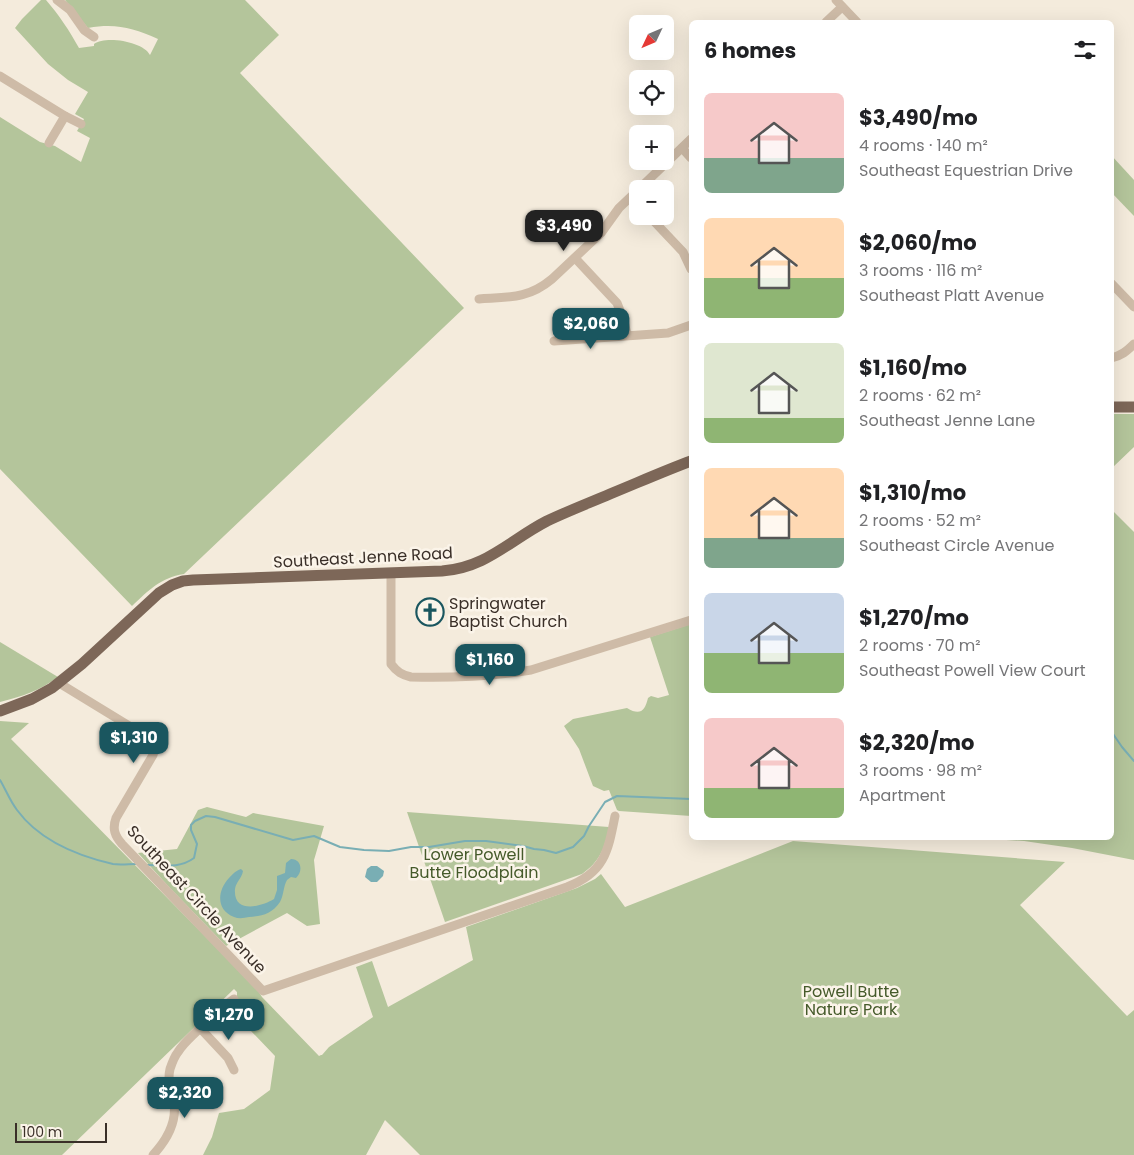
<!DOCTYPE html>
<meta charset="utf-8">
<style>
body{margin:0;font-family:Poppins,sans-serif;background:#f6f6f6;color:#202124;height:100vh;display:flex;flex-direction:column;font-size:19px;white-space:nowrap}
*{box-sizing:border-box;margin:0}
p{font-size:16px;color:#757577}
.icon{flex:none;width:28px;height:28px;fill:none;stroke:currentColor;stroke-width:2;stroke-linecap:round;stroke-linejoin:round}
.map{position:relative;flex:1;overflow:hidden}
.panel{position:absolute;left:689px;top:20px;width:425px;height:820px;display:flex;flex-direction:column;background:#fff;border-radius:8px;box-shadow:0 5px 20px #0002}
.panel>*{flex:none}
.needle{width:32px;rotate:226deg}
.controls{position:absolute;left:629px;top:15px;display:grid;gap:10px}
.controls a{display:grid;place-items:center;width:45px;height:45px;border-radius:8px;background:#fff;box-shadow:0 5px 20px #0002;font-size:25px}
.scale{position:absolute;left:15px;bottom:12px;width:92px;box-sizing:border-box;padding-left:5px;border:2px solid #3a2f28;border-top:0;font-size:14px;line-height:18px;white-space:nowrap;color:#3a2f28;-webkit-text-stroke:4px #fbf4e9;paint-order:stroke}
.price{position:absolute;translate:-50% -42px;padding:0 11px;border-radius:10px;background:#1a565f;color:#fff;font-size:16px;line-height:32px;filter:drop-shadow(0 1px 2px #0008)}
.price::after{content:'';position:absolute;left:50%;top:30px;width:15px;height:11px;margin-left:-8px;background:inherit;clip-path:polygon(0 0,100% 0,50% 100%)}
.price.active{background:#222;color:#fff}
ul{padding:0;list-style:none}
li{display:flex;align-items:center;gap:15px;height:125px;padding:0 15px}
li span{display:grid;place-items:center;flex:none;width:140px;height:100px;border-radius:8px;color:#555}
li>.icon{margin-inline-start:auto}
span .icon{width:60px;height:60px;fill:#fffc;stroke-width:1}
li b{font-size:21px}
h2{display:flex;justify-content:space-between;align-items:center;height:60px;padding:0 15px;font-size:21px}
.map>svg:first-child{display:block}
.green{fill:#b4c59b}
.water{fill:#79aeb4}
.lines{fill:none;stroke-linecap:round;stroke-linejoin:round}
.stream{stroke:#79aeb4;stroke-width:2}
.minor{stroke:#cebba7;stroke-width:9}
.major{stroke:#7d6758;stroke-width:11}
.labels{text-anchor:middle;stroke-width:5;stroke-linejoin:round;paint-order:stroke}
.street-label{font-size:16px;fill:#3a2f28;stroke:#fbf4e9}
.poi-label{font-size:16px;fill:#3a2f28;stroke:#fbf4e9;text-anchor:start}
.park-label{font-size:16px;fill:#455a2a;stroke:#fbf4e9}
</style>
<div class="map">
<svg width="1134" height="1155" viewBox="0 0 1134 1155">
<rect width="100%" height="100%" fill="#f4ebdc"/>
<g class="green">
<path d="M41,0H46C59,15 69,30 79,48L94,46V44C106,35 144,42 150,55L158,39C133,28 116,23 88,28L65,0H245L279,35L240,73L464,308L184,574C160,578 149,590 132,606L0,469V117L40,142L55,146L81,162L90,138L77,131L84,119L75,114L88,92L68,80L48,64L15,28L22,19Z"/>
<path d="M1111,155L1134,180V216L1111,192Z"/>
<path d="M1111,414H1134V447L1112,468L1113,477L1111,483Z"/>
<path d="M1111,509L1134,532V860L1072,848L1024,841L975,838H1111Z"/>
<path d="M691,624V816L619,811L617,810L609,790L604,791L593,786L579,749L564,726L573,719L627,708C640,716 645,711 648,698L651,696L658,698L669,695L650,637Z"/>
<path d="M0,642L58,677C39,691 23,696 0,702Z"/>
<path d="M0,721L29,723L11,739L257,989L262,997L319,1056L321,1055H322L329,1047L373,1017L356,967L372,961L388,1007L473,960L466,927L577,888L595,879L601,874L625,907L793,841L1065,862L1020,905L1127,1016L1134,1010V1155H420L385,1120L366,1155H203L212,1137L219,1113L244,1109L270,1090L275,1056L230,1009L237,1002V992L234,989L62,1155H0Z"/>
<path d="M207,807L246,817L253,813L324,826L314,860L320,924L307,926L287,913L226,946L169,887L138,853L177,849L198,810Z"/>
<path d="M407,812L609,827C605,848 600,861 582,874L445,922Z"/>
</g>
<g class="water">
<path d="M291,859C302,859 303,872 296,878L291,877L287,880C283,887 284,895 280,902C272,914 262,916 249,917C244,918 239,919 234,917C216,910 217,891 229,878C233,874 235,871 241,869L243,871C242,878 236,882 235,889C233,914 261,907 274,899L277,890V876L285,873L286,863Z"/>
<path d="M371,866H377L384,871L383,876L377,882H371L365,877L367,869Z"/>
</g>
<g class="lines">
<g class="stream">
<path d="M1111,731L1122,747L1134,761"/>
<path d="M0,780C6,790 10,801 17,810C39,840 78,856 113,864C120,865 129,864 136,864"/>
<path d="M146,865C163,865 179,869 194,858L197,844L191,830V825L195,821L206,816L215,817L293,840L314,836L340,847L364,850L389,851L411,847H429L465,841H486L523,846L534,849L544,850L556,853L573,847L584,836L589,826L605,802L617,796L691,799"/>
</g>
<g class="minor">
<path d="M57,0L70,10L84,30L94,37"/>
<path d="M836,0L857,22"/>
<path d="M826,22L842,7"/>
<path d="M0,76L65,116L81,124"/>
<path d="M49,143L65,116"/>
<path d="M682,148L691,158"/>
<path d="M639,189L691,139"/>
<path d="M649,216L683,252L691,269"/>
<path d="M575,258L617,303L624,321L627,335"/>
<path d="M1111,283L1134,307"/>
<path d="M479,299C509,297 528,299 552,279L601,233L619,208L638,190"/>
<path d="M554,341L668,333L691,325"/>
<path d="M1111,358C1121,356 1127,351 1134,344"/>
<path d="M391,573V664C397,672 402,675 411,677C449,678 494,676 531,670L691,620"/>
<path d="M59,683L149,738C154,743 155,749 153,755L116,818C112,829 115,836 122,844L263,991L567,887C604,873 608,852 615,816"/>
<path d="M200,1028L228,1058L234,1070"/>
<path d="M153,1155C166,1141 177,1124 174,1103C172,1091 167,1082 170,1069C172,1063 174,1057 178,1052C183,1044 190,1038 196,1032C208,1020 220,1009 234,999"/>
</g>
<g class="major">
<path d="M1111,407H1134"/>
<path d="M0,711L32,699L52,688L82,664L159,593L172,585L183,581L193,580L442,571C486,568 510,540 547,521C568,511 589,503 610,494C637,483 664,471 691,461"/>
</g>
</g>
<defs>
<g id="church-ring" transform="scale(1.4375)"><circle r="9.5" fill="#fbf4e9" stroke="#1a565f" stroke-width="1.5"/><path d="M-1.2-6h2.4v3.5h3.3v2.4h-3.3V6h-2.4V-.1h-3.3v-2.4h3.3Z" fill="#1a565f"/></g>
</defs>
<g fill-rule="evenodd">
<use href="#church-ring" x="430" y="612"/>
</g>
<g class="labels">
<g class="street-label">
<text transform="translate(363 557) rotate(-3)" y="6">Southeast Jenne Road</text>
<text transform="translate(197 899) rotate(47)" y="6">Southeast Circle Avenue</text>
</g>
<g class="poi-label">
<text x="449" y="609">Springwater<tspan x="449" dy="18">Baptist Church</tspan></text>
</g>
<g class="park-label">
<text x="474" y="860">Lower Powell<tspan x="474" dy="18">Butte Floodplain</tspan></text>
<text x="851" y="997">Powell Butte<tspan x="851" dy="18">Nature Park</tspan></text>
</g>
</g>
</svg>
<div class="controls">
<a><svg class="needle" viewBox="-14 -14 28 28"><path d="M0-13l5 13h-10z" fill="#e53935"/><path d="M0 13l5-13h-10z" fill="#757577"/></svg></a>
<a><svg class="icon" aria-label="locate" viewBox="0 0 24 24"><circle cx="12" cy="12" r="6"/><path d="M12 2v4M12 18v4M2 12h4M18 12h4"/></svg></a>
<a>+</a>
<a>−</a>
</div>
<div class="scale">100 m</div>
<b class="price active" style="left:564px;top:252px">$3,490</b>
<b class="price" style="left:591px;top:350px">$2,060</b>
<b class="price" style="left:490px;top:686px">$1,160</b>
<b class="price" style="left:134px;top:764px">$1,310</b>
<b class="price" style="left:229px;top:1041px">$1,270</b>
<b class="price" style="left:185px;top:1119px">$2,320</b>
<section class="panel">
<h2>6 homes<svg class="icon" aria-label="filters" viewBox="0 0 24 24"><path d="M4 7h16M4 17h16"/><circle cx="9" cy="7" r="2"/><circle cx="15" cy="17" r="2"/></svg></h2>
<ul>
<li><span style="background:linear-gradient(#f6c9c9 65%,#7fa58c 0)"><svg class="icon" aria-label="home" viewBox="0 0 24 24"><path d="M3 11l9-7 9 7M6 9v11h12V9"/></svg></span><div><b>$3,490/mo</b><p>4 rooms · 140 m²</p><p>Southeast Equestrian Drive</p></div></li>
<li><span style="background:linear-gradient(#ffd9b3 60%,#8fb573 0)"><svg class="icon" aria-label="home" viewBox="0 0 24 24"><path d="M3 11l9-7 9 7M6 9v11h12V9"/></svg></span><div><b>$2,060/mo</b><p>3 rooms · 116 m²</p><p>Southeast Platt Avenue</p></div></li>
<li><span style="background:linear-gradient(#dfe7d0 75%,#8fb573 0)"><svg class="icon" aria-label="home" viewBox="0 0 24 24"><path d="M3 11l9-7 9 7M6 9v11h12V9"/></svg></span><div><b>$1,160/mo</b><p>2 rooms · 62 m²</p><p>Southeast Jenne Lane</p></div></li>
<li><span style="background:linear-gradient(#ffd9b3 70%,#7fa58c 0)"><svg class="icon" aria-label="home" viewBox="0 0 24 24"><path d="M3 11l9-7 9 7M6 9v11h12V9"/></svg></span><div><b>$1,310/mo</b><p>2 rooms · 52 m²</p><p>Southeast Circle Avenue</p></div></li>
<li><span style="background:linear-gradient(#c9d6e8 60%,#8fb573 0)"><svg class="icon" aria-label="home" viewBox="0 0 24 24"><path d="M3 11l9-7 9 7M6 9v11h12V9"/></svg></span><div><b>$1,270/mo</b><p>2 rooms · 70 m²</p><p>Southeast Powell View Court</p></div></li>
<li><span style="background:linear-gradient(#f6c9c9 70%,#8fb573 0)"><svg class="icon" aria-label="home" viewBox="0 0 24 24"><path d="M3 11l9-7 9 7M6 9v11h12V9"/></svg></span><div><b>$2,320/mo</b><p>3 rooms · 98 m²</p><p>Apartment</p></div></li>
</ul>
</section>
</div>
